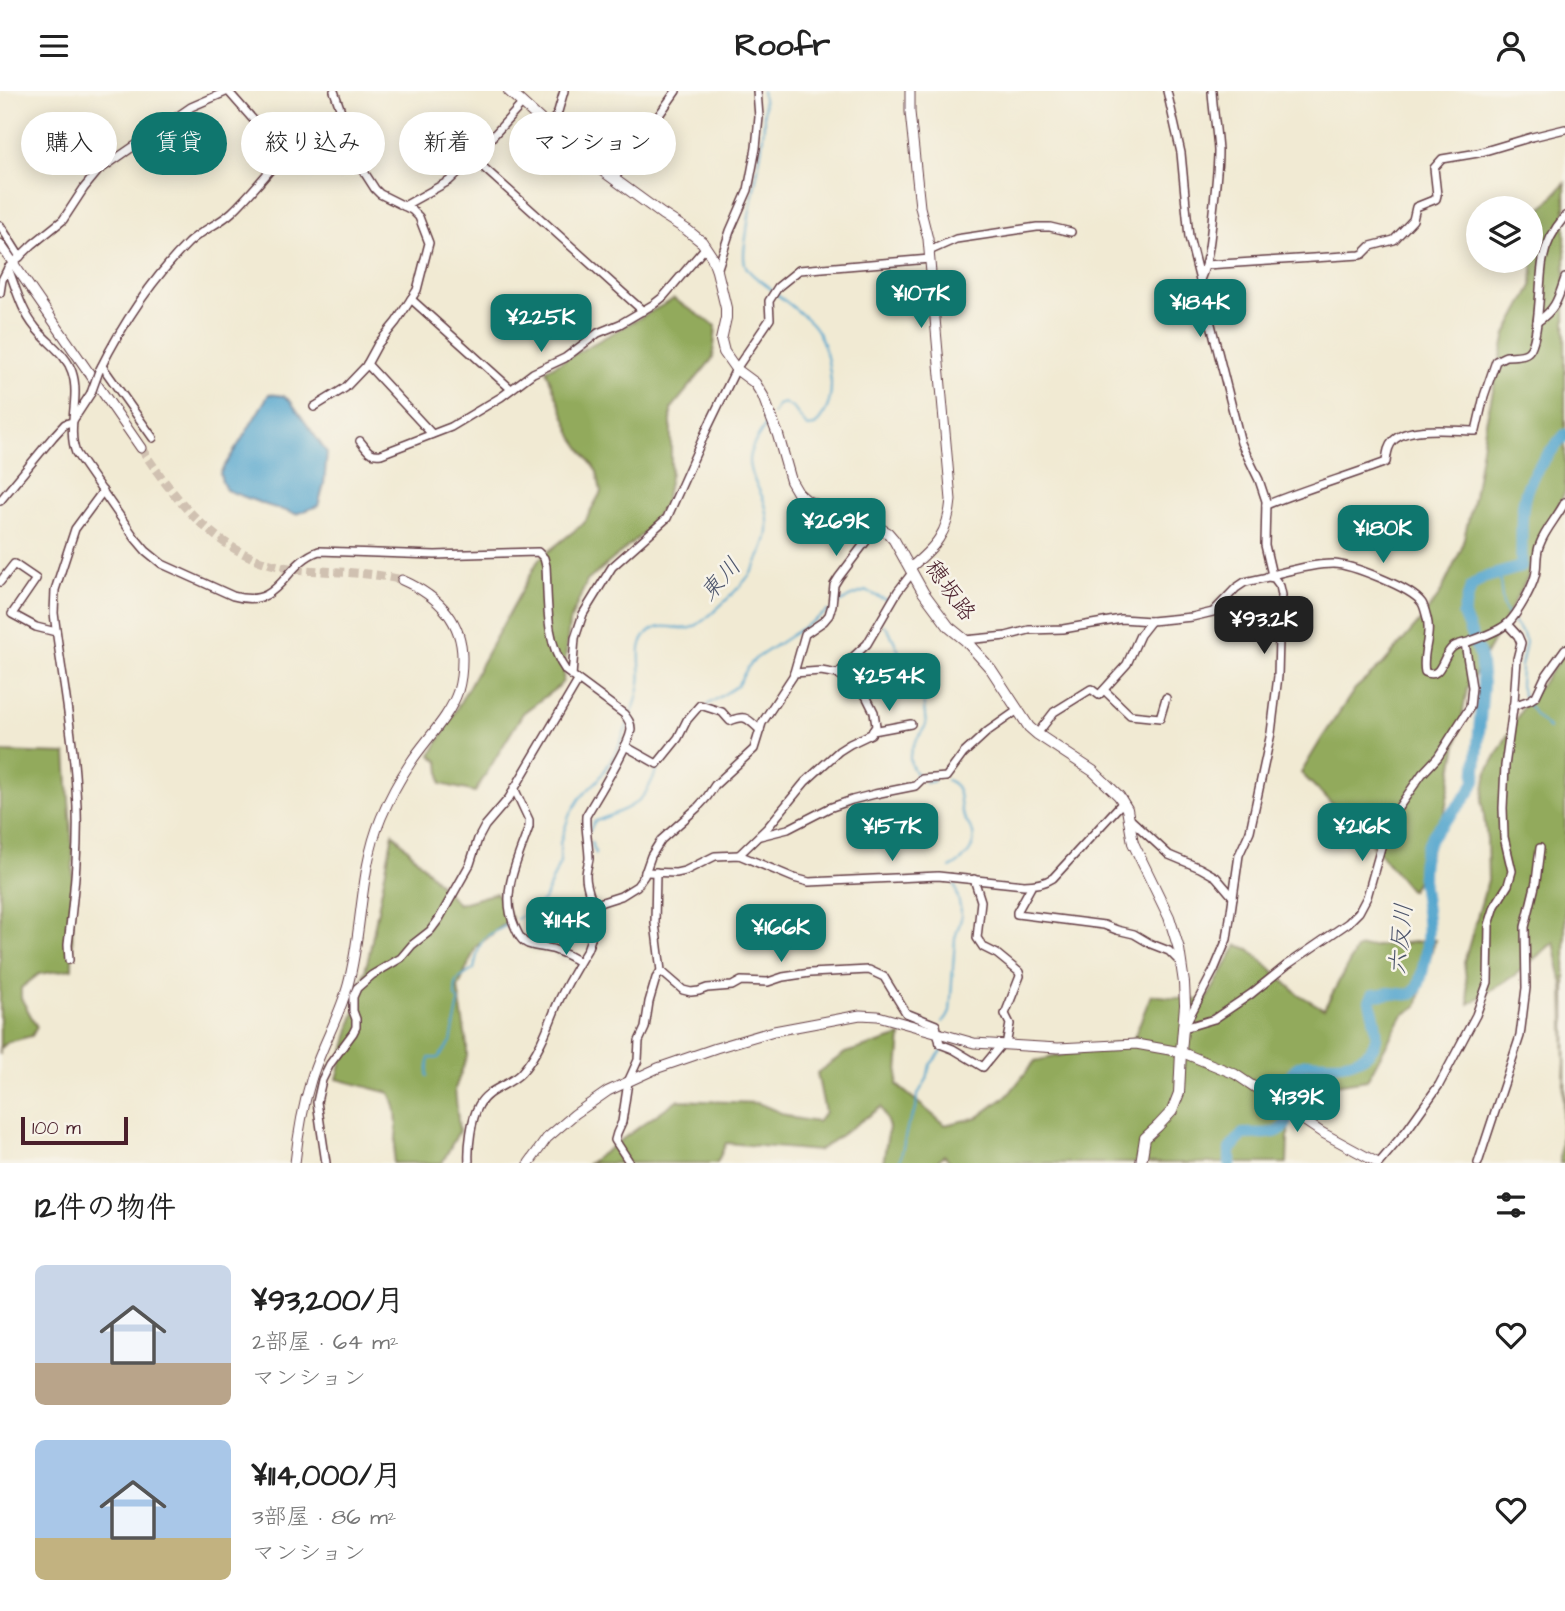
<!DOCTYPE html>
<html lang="ja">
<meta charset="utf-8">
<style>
body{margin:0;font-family:"Architects Daughter","Klee One",sans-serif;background:#f6f6f6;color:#222;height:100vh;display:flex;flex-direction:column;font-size:26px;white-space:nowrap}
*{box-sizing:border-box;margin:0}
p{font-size:23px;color:#767676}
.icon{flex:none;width:38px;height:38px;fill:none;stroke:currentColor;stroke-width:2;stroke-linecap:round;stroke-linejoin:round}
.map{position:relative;height:1072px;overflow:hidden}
.side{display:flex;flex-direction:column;background:#fff;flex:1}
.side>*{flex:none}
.hud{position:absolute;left:21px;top:21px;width:700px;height:63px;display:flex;gap:14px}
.tools{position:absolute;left:1466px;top:105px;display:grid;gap:14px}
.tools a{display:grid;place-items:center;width:77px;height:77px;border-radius:50%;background:#fff;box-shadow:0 4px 18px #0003;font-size:35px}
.scale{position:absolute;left:21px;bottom:18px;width:107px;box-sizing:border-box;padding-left:7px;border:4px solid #4a1f2b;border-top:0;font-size:19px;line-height:24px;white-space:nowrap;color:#4a1f2b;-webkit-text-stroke:5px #f7f3e8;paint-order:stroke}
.price{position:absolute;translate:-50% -60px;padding:0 16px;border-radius:14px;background:#0f766e;color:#fff;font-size:23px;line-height:46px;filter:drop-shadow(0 2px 4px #0008)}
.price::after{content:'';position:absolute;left:50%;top:42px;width:21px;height:16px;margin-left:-10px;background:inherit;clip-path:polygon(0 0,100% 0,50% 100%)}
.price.selected{background:#222;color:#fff}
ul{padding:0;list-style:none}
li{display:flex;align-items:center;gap:21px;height:175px;padding:0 35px}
li span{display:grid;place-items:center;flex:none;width:196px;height:140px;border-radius:10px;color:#555}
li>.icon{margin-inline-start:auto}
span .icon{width:84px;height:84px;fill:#fffc;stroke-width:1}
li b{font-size:30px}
h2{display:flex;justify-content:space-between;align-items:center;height:84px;padding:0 35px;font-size:30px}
.tag{padding:0 24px;border-radius:32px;background:#fff;box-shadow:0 4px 18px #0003;font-size:24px;line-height:63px}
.tag.selected{background:#0f766e;color:#fff}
header{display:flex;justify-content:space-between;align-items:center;height:91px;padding:0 35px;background:#fff;font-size:32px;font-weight:800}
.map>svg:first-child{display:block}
.forest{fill:#92aa5c;stroke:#6e6444;stroke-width:2}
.water{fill:#52a5cd;stroke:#4e627c;stroke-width:2}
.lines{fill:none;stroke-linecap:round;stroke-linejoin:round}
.stream{stroke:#52a5cd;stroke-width:2}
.river{stroke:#52a5cd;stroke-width:12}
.tertiary-tunnel{stroke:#d0c1b1;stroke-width:9;stroke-dasharray:9 4.5;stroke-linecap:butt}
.minor-casing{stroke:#633d44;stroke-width:10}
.tertiary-casing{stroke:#633d44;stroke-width:11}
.secondary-casing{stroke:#633d44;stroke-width:12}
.minor{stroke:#fff;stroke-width:7}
.tertiary{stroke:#fff;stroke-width:9}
.secondary{stroke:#fff;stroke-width:10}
.minor-bridge-casing{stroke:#633d44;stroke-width:10;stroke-linecap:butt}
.minor-bridge{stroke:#fff;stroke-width:7}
.labels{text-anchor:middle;stroke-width:5;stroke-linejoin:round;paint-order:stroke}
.street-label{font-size:23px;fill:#4a1f2b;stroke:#f7f3e8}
.water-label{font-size:24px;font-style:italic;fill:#4d556c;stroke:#f7f3e8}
</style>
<header><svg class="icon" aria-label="menu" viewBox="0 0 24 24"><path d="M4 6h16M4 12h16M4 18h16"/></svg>Roofr<svg class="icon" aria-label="person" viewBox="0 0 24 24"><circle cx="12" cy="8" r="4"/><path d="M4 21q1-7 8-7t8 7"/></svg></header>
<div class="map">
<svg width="1565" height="1072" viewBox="0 0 1565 1072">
<rect width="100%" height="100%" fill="#f7f3e8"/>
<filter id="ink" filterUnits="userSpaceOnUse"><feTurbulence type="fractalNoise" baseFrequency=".0143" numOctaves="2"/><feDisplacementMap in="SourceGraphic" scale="14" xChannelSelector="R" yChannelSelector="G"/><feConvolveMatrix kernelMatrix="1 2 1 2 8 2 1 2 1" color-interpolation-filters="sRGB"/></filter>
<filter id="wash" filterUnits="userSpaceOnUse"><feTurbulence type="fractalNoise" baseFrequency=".00686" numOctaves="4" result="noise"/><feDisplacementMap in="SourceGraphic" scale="28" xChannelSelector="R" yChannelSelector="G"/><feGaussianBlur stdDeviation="1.57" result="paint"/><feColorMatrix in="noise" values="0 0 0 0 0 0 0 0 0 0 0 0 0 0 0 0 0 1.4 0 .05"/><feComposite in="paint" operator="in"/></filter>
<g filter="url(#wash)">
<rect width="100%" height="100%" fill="#f1ead3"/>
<g class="forest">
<path d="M1565,92V400L1528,486L1467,598L1445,719L1426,773L1411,800L1370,751L1301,682L1322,647L1355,598L1383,573L1420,530L1440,503L1461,459L1474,406L1486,331L1506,243L1532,195L1536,124Z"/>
<path d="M674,208L716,235L713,267L671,318V381L665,412L645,441L587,490L569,532L563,590L559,595L523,622L475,701L441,693L439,671L431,664L539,468L584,432L601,401L597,381L573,346L546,279Z"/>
<path d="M1565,554V1072H1560L1565,971L1563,894L1554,851L1515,884L1469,913L1464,871L1488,789L1487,748L1482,710L1487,681L1523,616L1557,573Z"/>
<path d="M0,661L66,663L73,768L72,878L39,883L21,897V907L37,936L32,945L8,951L0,958V964Z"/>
<path d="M393,742L458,813L496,802L512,827L476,856L458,897L467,955V965L455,998L459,1040L442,1072H393C396,1049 401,1022 390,1002L337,988L369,864Z"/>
<path d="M1435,849L1417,915L1402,925L1367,989L1290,1001L1287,1072H951L944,1064L936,1072H883L889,1036L881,1016L818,1060L726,1052L717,1072H589L677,1009L758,1012L793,1027L817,1031L825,1021L817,982L845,962L901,945L897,994L945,1034L978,1026L1008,1004L1035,970L1133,949L1151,904L1206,910L1237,854L1249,858L1298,903L1324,918L1357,857Z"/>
</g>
<path class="water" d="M269,303L284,305L291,311L327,362L324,393L318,415L296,423L266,414L226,399L222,391L220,382L240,351Z"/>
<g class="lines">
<g class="stream">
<path d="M762,0C770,48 752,93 747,140C746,149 742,163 745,173C748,183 764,192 772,199"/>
<path d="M773,323L778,314L784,312L794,318L807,336L815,335C821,328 827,320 829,311C835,290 826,248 811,232C800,221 788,212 776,203"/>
<path d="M1499,482L1503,515L1509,527"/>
<path d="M835,515L849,506L866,500L888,510"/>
<path d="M1513,531L1523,543L1526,551L1521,575L1520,595L1524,607"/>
<path d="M884,534C891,540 901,564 903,574C904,583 901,593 908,600C912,604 918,606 923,607L926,634C916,652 900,664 918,685"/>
<path d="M1527,612L1535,624L1549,638"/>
<path d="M707,614L737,595L748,576L755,568L828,520"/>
<path d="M630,627C635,616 638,604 640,592C643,575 633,554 649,541C663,530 680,540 691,537C705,532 745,492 753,479C758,470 763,459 766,450C771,436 767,415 761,403C755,390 746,377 750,363C753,351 762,341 768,330"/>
<path d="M947,689C963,696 958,708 962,722C965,729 970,735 973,742C977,758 962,771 950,777"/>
<path d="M924,692L934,690"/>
<path d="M590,739L594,731C612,723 635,718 646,701C651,693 654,684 659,676"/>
<path d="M591,751L596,763"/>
<path d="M517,828L544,809L560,771V752L569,725L580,707L599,688L617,659L628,633"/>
<path d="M942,931L947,927L950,921L955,847L961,828V820L955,794"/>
<path d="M427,985L429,967H438L451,951L459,911L455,905L456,890L474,878C480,846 481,848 509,833"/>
<path d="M900,1070L908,1033L916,1018L917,1005L927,988L930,974L942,960"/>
</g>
<path class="river" d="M1230,1072V1058L1243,1043C1254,1042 1270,1044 1278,1040C1303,1027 1277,991 1297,977C1306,970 1318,973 1329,973C1347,974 1373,968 1376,947C1378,935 1372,921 1370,910L1373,904C1379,904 1384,903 1389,902C1398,902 1408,906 1414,901C1419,896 1420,888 1422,882C1426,865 1429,845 1427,828C1425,808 1419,784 1424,764C1433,731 1463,719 1475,690L1483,593L1480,565L1463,523L1471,496L1483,487L1521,476C1523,450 1518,418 1529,393C1537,375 1552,359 1565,344"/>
</g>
</g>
<g filter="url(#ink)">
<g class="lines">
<path class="tertiary-tunnel" d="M141,357C180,415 221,469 296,478C331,482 367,480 402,489"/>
<g class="minor-casing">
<g id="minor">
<path d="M1167,0L1181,62L1189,146L1241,352L1259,389L1266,410L1265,454L1272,484"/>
<path d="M547,35L557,24L564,0"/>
<path d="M473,67L643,220"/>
<path d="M614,88L676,0"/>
<path d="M404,115L449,90L473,67L523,12"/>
<path d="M0,134L20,166"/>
<path d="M929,160L956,148L1037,136H1050L1071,141"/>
<path d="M1206,174L1360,164L1363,163L1371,155L1394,149L1413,129L1416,116L1436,108L1437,104L1434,77L1442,68L1478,62L1532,46L1565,38"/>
<path d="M8,177C16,197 21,219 35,236C47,252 66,262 72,281C81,307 66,336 76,362L135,447L146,460L162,473L233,505C282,519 282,473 319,460L435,464L538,461L544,467L546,475C548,509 545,551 566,580L624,623C628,628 631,632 631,638C631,652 595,709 586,725C585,739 589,754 589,768C588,774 586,779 586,785C586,796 591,806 594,817C597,831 592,846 587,859C576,877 564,897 556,916C547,939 538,963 521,982C509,995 487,998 479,1014C471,1028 468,1056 469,1072"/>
<path d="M717,180L730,140L748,99L756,57L759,26L757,0"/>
<path d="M1200,189C1208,170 1210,152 1212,131C1214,107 1218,84 1218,60C1217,40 1213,20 1212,0"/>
<path d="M0,202L2,189L8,177L33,153L63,129L84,97L98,80L191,16L228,0"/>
<path d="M411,208L511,298"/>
<path d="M1537,231C1556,218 1558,208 1565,187"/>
<path d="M367,273L432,343"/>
<path d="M102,275L153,347"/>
<path d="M99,280C122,234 151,189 188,152C202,139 219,133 232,121C249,105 264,86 279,69L281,63L279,58L228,0"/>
<path d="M314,316L345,297L366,275L378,253L396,231L417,199L429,152L419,126L412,119L380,103L375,98L350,59L346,47L342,23L334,0"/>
<path d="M360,350C367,358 369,365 381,363L451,336L501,306L533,282L565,267L598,242L620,233L654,213L663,206L705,157"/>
<path d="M0,410L53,346L65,333L72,331L91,302"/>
<path d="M1266,414C1305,398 1346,386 1386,371C1387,364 1387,356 1393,350C1408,334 1455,340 1476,340L1484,305L1496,270C1498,269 1505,265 1506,265C1513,264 1522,266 1528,261C1540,252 1539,186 1543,169C1546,152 1554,138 1565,125"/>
<path d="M1268,485C1288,480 1312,473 1333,473C1350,473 1412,497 1422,512C1424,515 1426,523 1427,527C1432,546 1421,563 1425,581C1442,590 1442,563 1453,556C1457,553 1464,552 1468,551C1481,546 1498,541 1508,532C1517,524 1532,497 1535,485C1538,475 1535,463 1540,453C1545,439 1558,425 1565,411"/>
<path d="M0,491L14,473L36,488L12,523L36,536L56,541"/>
<path d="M965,549L1006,545L1029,539L1063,538L1121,528L1151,530L1192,526L1213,521L1236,497L1245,491L1268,486L1274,487L1280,495L1282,504L1279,547L1278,585L1271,642L1250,740L1239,764L1227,848L1214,879L1185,934"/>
<path d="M838,583L853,566L867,553L898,500L912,482"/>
<path d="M572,585L575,547L583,523L612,476L667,427L706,340L736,278L770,228L769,210L778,196L799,179L930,168"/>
<path d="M1104,599L1130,624L1160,627L1166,607"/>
<path d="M1513,615L1530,609L1536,605L1545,586L1565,558"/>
<path d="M873,640L911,633"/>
<path d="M1037,643L1054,621L1091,598L1099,604L1127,573L1140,544L1151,530"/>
<path d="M625,655L657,673L678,647L687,629L700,614L722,621L730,630C747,623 747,628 760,639"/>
<path d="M514,697L529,729V736C518,769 499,802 515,836C518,843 521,850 528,853C536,856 546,856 555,859C563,862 572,866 579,871"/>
<path d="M1129,727L1169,764L1200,777L1216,786L1233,806"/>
<path d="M760,745L788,738L829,717L852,709L875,703L915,695L922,688L946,686L963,663L988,640L1018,619"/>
<path d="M739,764L768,736L805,691L839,660L850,653L871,643L876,635L874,621L866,605L851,591L838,583L821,580L794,582"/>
<path d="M645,781L676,782L685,780L715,765L739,764L794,787L809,791L938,785L1024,794C1035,794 1044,793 1053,787L1123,711"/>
<path d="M656,781L655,832L661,880L683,899L691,901L699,900L707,897L732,895L741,890L768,891L783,886L810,882L869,879L884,886L906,922L936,934L940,953L953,958L983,976L1001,954"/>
<path d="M974,788L981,810L977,847L983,856L997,863L1019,881L1020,885L1005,923L1010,933L1006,954"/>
<path d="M1032,794L1017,821V823L1104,834L1117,839L1134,843L1151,853L1169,860L1180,871"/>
<path d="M593,814L621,805L637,795L644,785L651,765L661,749L697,717L707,706L715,694L754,658L762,632L793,585L805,543L824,530L829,524L832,514L834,494L839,486L877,436"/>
<path d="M69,869L68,854C74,802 80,750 76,698C73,639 61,581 54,522L55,499L75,438L103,400"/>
<path d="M1184,937L1214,928L1251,903L1287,874L1348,832L1359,821L1367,806L1385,742L1396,720L1422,683L1438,666L1470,616L1472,596L1465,552"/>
<path d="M628,1069L615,1049L617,1042L622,1031L628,991L638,969L639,950L645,937L649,911L656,887L661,880"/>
<path d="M326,1072L317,1011L322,989L330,973L353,942L356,936V928L353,920V906L357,897L372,884L401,867L412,854L430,840L439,828L470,773L478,748L485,735L509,707L578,590"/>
<path d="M1379,1072L1407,1039L1439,994L1476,924L1488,891L1489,834L1495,815L1508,794L1512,780L1504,746L1503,717L1505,675L1514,610L1517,568L1521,552L1518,545L1507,533"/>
<path d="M1478,1072L1520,945L1526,897L1525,836L1536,791L1540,757"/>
</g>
</g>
<g class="tertiary-casing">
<g id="tertiary">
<path d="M0,153L141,357"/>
<path d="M910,477C935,456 948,443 951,409L928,148L920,116L910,21V0"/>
<path d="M295,1072C298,1044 303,1015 311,989C321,956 339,927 348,894C363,839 359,780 381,727C389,708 399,689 411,671C426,648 449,627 458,600C461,590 462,579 462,569C463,528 436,504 402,489"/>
<path d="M529,1072L547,1047L575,1023L608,1000L658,977L716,957L774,940L860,924L878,925L974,952L1058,957L1136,953L1181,961L1235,983L1321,1041L1378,1072"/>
</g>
</g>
<g class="secondary-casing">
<path id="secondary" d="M509,0L570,56L662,123L687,139L702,151L712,166L717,180L726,217V227L721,249L724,261L736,278L755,292L763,305L778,344L791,390L798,402L807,410L877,436L888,442L894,449L923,501L949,536L965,549L991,578L1029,636L1037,643L1093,680L1119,705L1127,718L1133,752L1169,826L1179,858L1184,892L1185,914L1181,961L1179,1002L1172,1020L1158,1035L1145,1047L1141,1072"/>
</g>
<use href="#minor" class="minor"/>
<use href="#tertiary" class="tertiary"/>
<use href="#secondary" class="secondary"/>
<g class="minor-bridge-casing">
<path id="minor-bridge" d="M91,302L99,280"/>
</g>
<use href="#minor-bridge" class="minor-bridge"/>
</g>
</g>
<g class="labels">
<g class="street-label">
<text transform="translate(951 499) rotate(54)" y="8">穂坂路</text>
</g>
<g class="water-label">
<text transform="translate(720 488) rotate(-48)" y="8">東川</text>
<text transform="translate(1400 848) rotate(-84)" y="8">六反川</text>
</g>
</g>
</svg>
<div class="tools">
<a><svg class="icon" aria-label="layers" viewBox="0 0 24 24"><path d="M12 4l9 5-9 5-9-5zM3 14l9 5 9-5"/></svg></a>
</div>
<div class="scale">100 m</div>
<b class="price" style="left:921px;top:239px">¥107K</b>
<b class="price" style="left:1200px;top:248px">¥184K</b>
<b class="price" style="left:541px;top:263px">¥225K</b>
<b class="price" style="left:836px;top:467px">¥269K</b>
<b class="price" style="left:1383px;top:474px">¥180K</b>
<b class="price selected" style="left:1264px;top:565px">¥93.2K</b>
<b class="price" style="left:889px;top:622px">¥254K</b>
<b class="price" style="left:892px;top:772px">¥157K</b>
<b class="price" style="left:1362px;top:772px">¥216K</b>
<b class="price" style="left:566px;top:866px">¥114K</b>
<b class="price" style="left:781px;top:873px">¥166K</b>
<b class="price" style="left:1297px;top:1043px">¥139K</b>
<div class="hud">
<a class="tag">購入</a>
<a class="tag selected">賃貸</a>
<a class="tag">絞り込み</a>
<a class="tag">新着</a>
<a class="tag">マンション</a>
</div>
</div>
<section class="side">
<h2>12件の物件<svg class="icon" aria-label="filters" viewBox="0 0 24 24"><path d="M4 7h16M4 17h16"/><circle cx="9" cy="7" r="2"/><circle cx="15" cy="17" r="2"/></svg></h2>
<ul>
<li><span style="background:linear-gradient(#c9d6e8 70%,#b9a48a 0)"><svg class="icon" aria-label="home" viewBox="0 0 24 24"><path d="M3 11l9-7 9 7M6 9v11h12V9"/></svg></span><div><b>¥93,200/月</b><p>2部屋 · 64 m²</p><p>マンション</p></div><svg class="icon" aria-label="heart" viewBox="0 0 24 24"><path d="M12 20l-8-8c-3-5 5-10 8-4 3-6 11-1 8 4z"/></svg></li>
<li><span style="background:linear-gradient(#a9c7e8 70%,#c2b280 0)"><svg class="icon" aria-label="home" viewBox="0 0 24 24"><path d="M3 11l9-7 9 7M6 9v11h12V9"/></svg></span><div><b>¥114,000/月</b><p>3部屋 · 86 m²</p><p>マンション</p></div><svg class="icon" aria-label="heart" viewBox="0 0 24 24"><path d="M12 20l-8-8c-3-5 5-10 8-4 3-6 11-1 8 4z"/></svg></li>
</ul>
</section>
